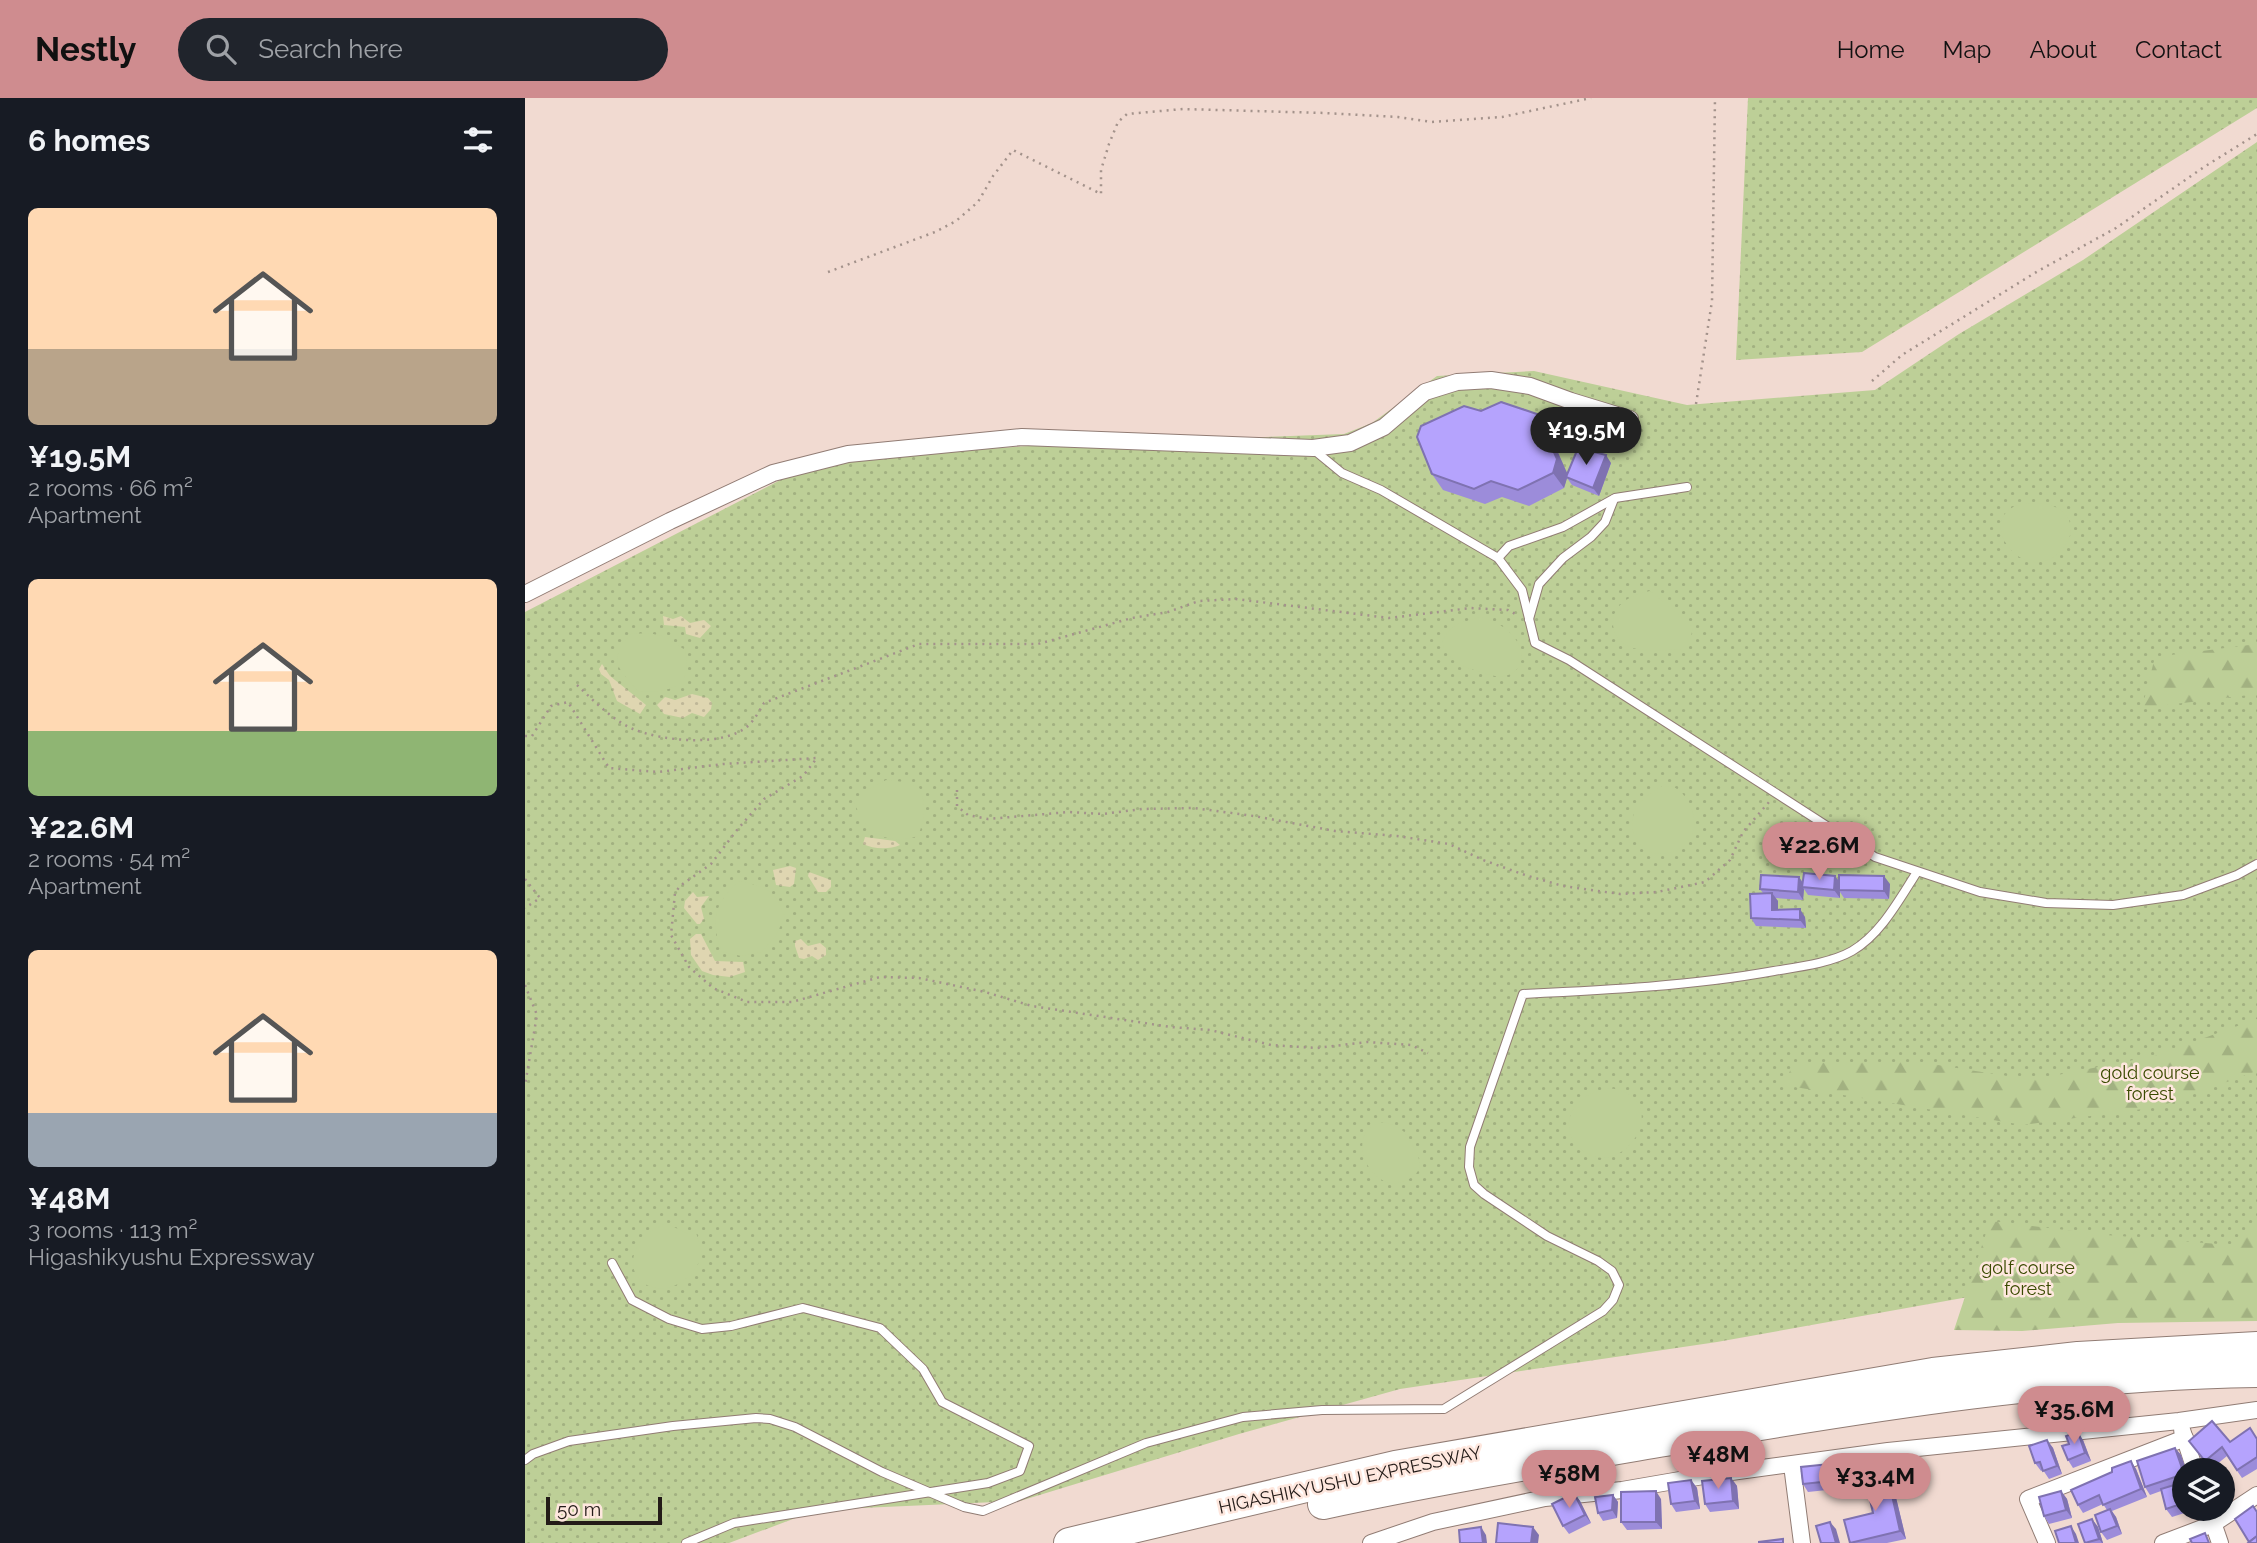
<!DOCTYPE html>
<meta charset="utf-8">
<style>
body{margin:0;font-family:Raleway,sans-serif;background:#20242c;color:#f1f3f6;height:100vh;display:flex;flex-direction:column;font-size:26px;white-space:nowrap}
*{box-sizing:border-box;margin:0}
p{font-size:23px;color:#9ea1a6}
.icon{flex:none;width:38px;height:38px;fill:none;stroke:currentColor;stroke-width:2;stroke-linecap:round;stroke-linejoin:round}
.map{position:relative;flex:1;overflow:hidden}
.drawer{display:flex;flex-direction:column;background:#171b24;width:525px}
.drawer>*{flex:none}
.controls{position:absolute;left:1647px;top:1360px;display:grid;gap:14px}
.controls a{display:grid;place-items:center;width:63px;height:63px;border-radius:50%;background:#171b24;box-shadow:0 4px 10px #0003;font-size:35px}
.scale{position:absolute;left:21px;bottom:18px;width:116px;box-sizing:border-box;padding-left:7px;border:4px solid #231b18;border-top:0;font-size:19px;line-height:24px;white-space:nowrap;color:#231b18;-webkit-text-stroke:5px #fee7de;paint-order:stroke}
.price{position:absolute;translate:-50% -60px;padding:0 16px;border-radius:24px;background:#cf8c8f;color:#111;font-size:23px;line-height:46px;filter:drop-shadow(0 2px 4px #0008)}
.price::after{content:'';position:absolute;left:50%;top:42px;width:21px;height:16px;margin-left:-10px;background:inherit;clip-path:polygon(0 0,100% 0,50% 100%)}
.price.on{background:#222;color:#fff}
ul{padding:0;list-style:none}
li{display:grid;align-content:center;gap:14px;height:371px;padding:0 28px}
li span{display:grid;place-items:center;height:217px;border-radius:10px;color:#555}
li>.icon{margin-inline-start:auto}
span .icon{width:126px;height:126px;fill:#fffc;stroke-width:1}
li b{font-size:30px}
h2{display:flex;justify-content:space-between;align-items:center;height:84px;padding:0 28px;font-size:30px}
header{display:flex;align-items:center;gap:42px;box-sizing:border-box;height:98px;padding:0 35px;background:#cf8c8f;color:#111}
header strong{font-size:33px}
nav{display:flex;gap:38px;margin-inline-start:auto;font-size:24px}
.search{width:490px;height:63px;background:#20242c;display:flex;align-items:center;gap:18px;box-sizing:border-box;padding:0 24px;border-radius:38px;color:#9ea1a6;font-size:26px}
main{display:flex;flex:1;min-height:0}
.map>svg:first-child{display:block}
.grass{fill:url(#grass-dots)}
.forest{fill:url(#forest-firs)}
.sand{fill:url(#sand-dots)}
.pitch{fill:#bdcf97}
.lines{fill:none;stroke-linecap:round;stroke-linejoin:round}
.service-casing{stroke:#917c74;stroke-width:10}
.minor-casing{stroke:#917c74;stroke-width:18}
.motorway-casing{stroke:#917c74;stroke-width:32}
.path{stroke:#a3928b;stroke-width:2.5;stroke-dasharray:2 5;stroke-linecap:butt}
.service{stroke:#fff;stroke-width:8}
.minor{stroke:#fff;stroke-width:16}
.motorway{stroke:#fff;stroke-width:30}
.wall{fill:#9c8cda}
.shaded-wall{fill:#7f72b1}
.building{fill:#b5a3fd;stroke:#7f72b1;stroke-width:2}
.labels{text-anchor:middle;stroke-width:5;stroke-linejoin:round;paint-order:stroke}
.park-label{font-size:18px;fill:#3a4a00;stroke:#fee7de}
.street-label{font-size:18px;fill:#231b18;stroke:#fee7de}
</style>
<header>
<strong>Nestly</strong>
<div class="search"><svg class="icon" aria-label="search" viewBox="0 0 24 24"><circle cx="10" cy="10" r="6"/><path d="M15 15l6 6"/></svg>Search here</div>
<nav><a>Home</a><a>Map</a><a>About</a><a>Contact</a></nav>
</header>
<main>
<section class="drawer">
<h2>6 homes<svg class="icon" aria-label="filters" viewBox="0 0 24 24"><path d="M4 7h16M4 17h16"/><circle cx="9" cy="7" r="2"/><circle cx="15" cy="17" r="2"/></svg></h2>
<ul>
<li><span style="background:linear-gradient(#ffd9b3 65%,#b9a48a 0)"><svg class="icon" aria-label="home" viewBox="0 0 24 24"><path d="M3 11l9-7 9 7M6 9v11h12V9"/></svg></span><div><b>¥19.5M</b><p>2 rooms · 66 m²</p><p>Apartment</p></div></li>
<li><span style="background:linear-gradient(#ffd9b3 70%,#8fb573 0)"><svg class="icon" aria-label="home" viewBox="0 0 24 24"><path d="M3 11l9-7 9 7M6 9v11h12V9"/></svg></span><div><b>¥22.6M</b><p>2 rooms · 54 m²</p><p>Apartment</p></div></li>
<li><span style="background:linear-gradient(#ffd9b3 75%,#9aa5b1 0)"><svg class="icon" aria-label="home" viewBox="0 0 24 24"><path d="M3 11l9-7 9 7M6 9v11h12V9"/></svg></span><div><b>¥48M</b><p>3 rooms · 113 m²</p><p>Higashikyushu Expressway</p></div></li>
</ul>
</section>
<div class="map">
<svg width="1732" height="1445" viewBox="0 0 1732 1445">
<defs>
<pattern id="grass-dots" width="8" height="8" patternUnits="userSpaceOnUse" patternTransform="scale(1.75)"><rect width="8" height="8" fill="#bdcf97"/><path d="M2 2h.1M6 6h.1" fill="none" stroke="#a2b181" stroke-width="1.8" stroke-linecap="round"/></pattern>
<pattern id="forest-firs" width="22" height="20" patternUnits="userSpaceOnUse" patternTransform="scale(1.75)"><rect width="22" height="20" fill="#bdcf97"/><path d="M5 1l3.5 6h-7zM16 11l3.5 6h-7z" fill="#a2b181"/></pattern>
<pattern id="sand-dots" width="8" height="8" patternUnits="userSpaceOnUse" patternTransform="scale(1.75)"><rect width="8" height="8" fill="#dfd6b1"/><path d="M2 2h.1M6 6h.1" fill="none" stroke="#bfb798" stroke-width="1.8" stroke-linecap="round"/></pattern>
</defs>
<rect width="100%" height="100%" fill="#f1dad1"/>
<g class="grass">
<path d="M1223,0H1732V10L1337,254L1211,262Z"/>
<path d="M1732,44V1177L1594,1172L1192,1244L875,1291L714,1336L495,1403L292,1412L204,1445H0V514L263,378L324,360L504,348L819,336L847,325L912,278L1009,273L1162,307L1350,292L1434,236L1558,162Z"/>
</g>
<g class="forest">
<path d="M1732,546V596L1617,610L1630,559Z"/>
<path d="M1732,921V973L1633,1009L1498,1027L1258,987L1269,965L1394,964L1507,982L1629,958Z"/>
<path d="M1465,1123L1581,1137L1705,1147L1732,1126V1223L1593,1225L1497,1233L1429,1232Z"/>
</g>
<g class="sand">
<path d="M138,518L148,521L156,518L165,525L179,522L186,528L175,540L161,536L160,529L139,527Z"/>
<path d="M77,566L85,578L121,607L115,616L92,603L84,582L76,576L74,571Z"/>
<path d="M167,596L183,600L187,605L186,611L179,619L167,615L158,620L139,616L132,607L140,599L150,602Z"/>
<path d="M340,739L370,743L375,747C364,752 348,751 338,746Z"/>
<path d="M265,768L271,770L269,786L265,789L251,787L248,772Z"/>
<path d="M284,774L306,782V789L301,794H293L283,778Z"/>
<path d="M168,794L172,799L184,798L176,809L179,821L175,826H172L159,810L160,803Z"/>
<path d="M171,836H176L190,863L218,864L220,874L205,879L188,877L177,873L166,857L165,841Z"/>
<path d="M276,841L283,848L295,845L301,850V857L293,862L287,858L279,861L274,860L270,848V843Z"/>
</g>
<g class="pitch">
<path d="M1517,405C1578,416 1529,488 1490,456C1475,443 1467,419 1490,408C1498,405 1509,406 1517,405Z"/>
<path d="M1125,493L1168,529L1165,543L1157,551C1141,552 1118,555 1103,548C1096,545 1091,539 1089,532C1083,508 1105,497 1125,493Z"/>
<path d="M956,519C969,523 980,528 989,539C1004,558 996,581 970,578C963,577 956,574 949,572C933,567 923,560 917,545C926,524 936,525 956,519Z"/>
<path d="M124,535L141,539L160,552C169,590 145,595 113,593C92,569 82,562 106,536Z"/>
<path d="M361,682L379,684L394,689C402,707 400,720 393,738C360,748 340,734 329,704L341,693Z"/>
<path d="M1137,688C1141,688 1144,688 1148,689C1161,693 1172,717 1169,730C1165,750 1140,763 1122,752C1107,743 1103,723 1112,709C1117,700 1128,694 1137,688Z"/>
<path d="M215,783C243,790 249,791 260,819L251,837L237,854L216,858L197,854C185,825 189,803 215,783Z"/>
<path d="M1083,990C1150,997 1104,1080 1061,1055C1043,1044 1037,1020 1054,1004C1062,996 1072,993 1083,990Z"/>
<path d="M859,1024C865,1026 873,1028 878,1033C881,1035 882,1039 884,1042C894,1058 903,1072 882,1082C846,1101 815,1031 859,1024Z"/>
<path d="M141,1125L163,1136L170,1131C172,1138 175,1146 176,1153C177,1161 171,1171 165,1177C134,1208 91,1180 115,1144C120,1135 133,1129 141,1125Z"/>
</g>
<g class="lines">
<g class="service-casing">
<g id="service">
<path d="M789,352L817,375L856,392L973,460L997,492L1010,545L1044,562L1350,759L1455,794L1521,805L1588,807L1658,797L1712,777L1732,766"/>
<path d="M973,460L984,448L1038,429L1090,400L1162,389"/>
<path d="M1004,521L1014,486L1038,460L1066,439L1080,424L1089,401"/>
<path d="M87,1165L107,1202L144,1221L177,1231L206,1228L278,1210L355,1230L398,1271L417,1304L504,1348L495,1373L463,1385L209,1425L161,1445"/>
<path d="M0,1362L8,1356L44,1343L148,1328L231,1320L245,1321L270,1329L357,1374L439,1409L458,1413L621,1345L718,1319L797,1312L919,1311L1078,1213L1088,1202L1094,1187L1087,1173L1073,1163L1022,1138L959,1096L949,1087L944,1069L945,1049L998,896C1082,892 1166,888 1249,873C1273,869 1306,865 1327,853C1356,836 1374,802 1392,774"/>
</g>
</g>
<g class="minor-casing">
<g id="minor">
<path d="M0,496L145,423L248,375L323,356L497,339L788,350L825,345L859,329L900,294L932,284L966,282L1005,288L1046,303L1105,321"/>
<path d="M1657,1332L1670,1372"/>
<path d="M1267,1367L1277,1445"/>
<path d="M1683,1410L1695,1445"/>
<path d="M846,1445L908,1424L1020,1400L1097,1392L1184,1377L1363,1353L1654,1323L1732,1312"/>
<path d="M1522,1445L1503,1401L1660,1340"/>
<path d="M1638,1445L1688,1426L1732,1397"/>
</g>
</g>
<g class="motorway-casing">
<g id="motorway">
<path d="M798,1406C919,1380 1041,1360 1163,1339C1351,1307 1541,1277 1732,1274"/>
<path d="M544,1445L870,1368L1408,1275L1553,1259L1732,1249"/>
</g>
</g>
<g class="path">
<path d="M303,174L410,134L431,123L453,104L468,78L488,52L576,96V72L584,46L593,24L602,16L658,11L800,15L873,19L907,24L977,19L1066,0"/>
<path d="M1347,283L1377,257L1513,173L1591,130L1679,69L1732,36"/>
<path d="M1171,306L1187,203L1190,0"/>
<path d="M52,587C69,603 86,621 108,631C137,643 199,650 224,627C230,621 235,612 239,605L394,546H513L607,520L643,514L674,503L711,501L864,520L946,510L983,512L992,517"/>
<path d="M0,638H7L26,608L43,604L84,670L133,674L198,666L292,660L278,678L239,701L212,732L186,766L155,788L150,795L146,837L164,869L188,890L222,904H267L355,879L394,880L460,894L507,908L646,929L685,932L746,947L792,950L842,944L886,947L903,955"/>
<path d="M432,692V708L443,717L463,721L544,714L578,716L617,711L669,710L729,718L810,733L872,738L924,746L958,762L1000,777L1038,788L1095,796L1132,794L1180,784L1205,762L1218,734L1244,704"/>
<path d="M0,781L15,800L0,810"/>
<path d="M0,887L12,917L0,987"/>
</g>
<use href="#service" class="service"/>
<use href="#minor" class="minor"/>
<use href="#motorway" class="motorway"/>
</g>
<g class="wall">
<path d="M1023,332L1042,376L1086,365L1074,398L1047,387L1042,380L1039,390L1004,408L977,399L960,406L918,392L907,376Z"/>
<path d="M1274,779L1278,785L1314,783L1365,786L1364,801L1319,800L1315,794V800L1283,797L1279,791L1278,802L1250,800L1253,803V812L1280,819L1281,830L1231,828L1226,820L1238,795L1235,791Z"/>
<path d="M1732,1340V1371L1717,1380L1702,1358L1686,1371L1664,1343L1705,1344Z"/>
<path d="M1522,1342L1528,1350L1537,1376L1524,1381L1518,1372L1516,1373L1510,1365Z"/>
<path d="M1558,1342L1566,1363L1548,1370L1543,1362Z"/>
<path d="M1650,1350L1656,1357L1661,1372H1659V1410L1672,1411L1647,1419L1641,1411L1636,1393L1625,1397L1620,1389Z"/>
<path d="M1606,1363L1611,1371L1622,1399L1587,1413L1591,1419L1597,1436L1582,1442L1576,1434L1582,1412L1578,1406L1558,1415L1553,1407L1587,1374Z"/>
<path d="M1310,1374L1311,1391L1283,1394L1278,1386Z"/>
<path d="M1362,1375L1367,1383L1381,1441L1362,1445H1325L1348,1415Z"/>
<path d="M1206,1380L1212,1388L1214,1411L1185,1414L1180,1406Z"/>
<path d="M1166,1382L1172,1390L1175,1411L1151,1414L1146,1406Z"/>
<path d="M1536,1393L1542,1401L1547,1420L1524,1426L1519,1418Z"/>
<path d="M1049,1395L1055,1403L1066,1425L1044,1436L1038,1428Z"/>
<path d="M1088,1397L1093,1404L1092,1420L1078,1423L1073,1415Z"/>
<path d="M1136,1401L1137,1431L1102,1432L1096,1424Z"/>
<path d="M1567,1421L1573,1429L1578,1445H1560Z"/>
</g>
<g class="shaded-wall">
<path d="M1012,316L1023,332L1043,377L1039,390L1028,375Z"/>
<path d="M1081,357L1086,365L1074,398L1068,390Z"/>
<path d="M1310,778L1316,786L1314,792L1315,794V800L1309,792Z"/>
<path d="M1359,778L1365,786L1364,801L1359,793Z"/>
<path d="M1274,779L1279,787L1277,789L1279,791L1278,802L1273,794Z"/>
<path d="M1247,795L1253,803V820L1247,812Z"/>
<path d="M1275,811L1280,819L1281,830L1275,822Z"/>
<path d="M1553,1334L1558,1342L1566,1363L1560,1355Z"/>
<path d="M1522,1342L1528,1350L1537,1376L1532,1368Z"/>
<path d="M1650,1350L1656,1357L1661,1372H1659V1376Z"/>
<path d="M1606,1363L1611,1371L1622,1399L1616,1391Z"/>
<path d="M1304,1366L1310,1374L1311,1391L1306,1383Z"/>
<path d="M1362,1375L1367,1383L1381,1441L1375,1433Z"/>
<path d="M1206,1380L1212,1388L1214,1411L1208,1403Z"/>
<path d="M1166,1382L1172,1390L1175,1411L1170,1403Z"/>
<path d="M1131,1393L1136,1401L1137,1431L1131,1424Z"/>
<path d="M1536,1393L1542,1401L1547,1420L1541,1412Z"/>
<path d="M1049,1395L1055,1403L1066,1425L1060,1417Z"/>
<path d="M1088,1397L1093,1404L1092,1420L1087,1412Z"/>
<path d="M1585,1411L1591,1419L1597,1436L1592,1428Z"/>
<path d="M1567,1421L1573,1429L1578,1445H1577L1574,1441Z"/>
<path d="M1305,1424L1311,1431L1315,1445H1311Z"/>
<path d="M1546,1428L1551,1436L1554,1445H1551Z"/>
<path d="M956,1429L961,1437L962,1445H958Z"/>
<path d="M1008,1429L1014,1437L1013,1445H1006Z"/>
</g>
<g class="building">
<path d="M976,304L1012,316L1032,361L1028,375L993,392L966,383L949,391L907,376L892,339L896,328L939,308L956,313Z"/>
<path d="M1053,350L1081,357L1068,390L1041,379Z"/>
<path d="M1279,775L1310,778L1309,792L1277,789Z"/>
<path d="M1236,777L1274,779L1273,794L1235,791Z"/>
<path d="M1314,777L1359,778V793L1314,792Z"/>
<path d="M1247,795V812L1275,811V822L1226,820L1225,796Z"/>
<path d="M1687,1323L1705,1344L1725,1330L1732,1341V1359L1712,1372L1697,1349L1680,1363L1664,1343Z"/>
<path d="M1553,1334L1560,1355L1543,1362L1537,1348L1544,1346L1541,1338Z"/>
<path d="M1522,1342L1532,1368L1518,1373L1515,1364L1510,1365L1504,1348Z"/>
<path d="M1650,1350L1659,1376L1620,1389L1612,1363Z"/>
<path d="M1606,1363L1616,1391L1578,1407L1574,1397L1553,1407L1546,1392L1587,1374V1370Z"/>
<path d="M1304,1366L1306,1383L1278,1386L1276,1369Z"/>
<path d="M1362,1375L1375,1433L1325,1445L1319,1422L1348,1415L1340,1380Z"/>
<path d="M1206,1380L1208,1403L1180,1406L1177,1383Z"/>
<path d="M1166,1382L1170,1403L1146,1406L1143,1385Z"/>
<path d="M1659,1384V1405L1641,1411L1636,1391Z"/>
<path d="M1131,1393V1424H1096V1394Z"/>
<path d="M1536,1393L1541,1412L1519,1418L1514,1399Z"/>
<path d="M1049,1395L1060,1417L1038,1428L1027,1406Z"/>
<path d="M1088,1397L1087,1412L1073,1415L1070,1399Z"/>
<path d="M1728,1408L1732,1414V1438L1724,1444L1710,1421Z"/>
<path d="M1585,1411L1592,1428L1576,1434L1570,1417Z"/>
<path d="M1567,1421L1574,1441L1560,1445L1553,1426Z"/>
<path d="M1305,1424L1311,1445H1296L1291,1428Z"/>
<path d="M973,1425L1008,1429L1006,1445H971Z"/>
<path d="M1546,1428L1551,1445H1534L1530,1433Z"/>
<path d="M956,1429L958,1445H935L934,1432Z"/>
<path d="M1680,1435L1684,1445H1667L1665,1441Z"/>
<path d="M1732,1438V1445H1723Z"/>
<path d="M1258,1441V1445H1234V1444Z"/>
</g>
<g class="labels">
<g class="park-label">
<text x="1625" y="981">gold course<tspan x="1625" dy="21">forest</tspan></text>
<text x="1503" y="1176">golf course<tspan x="1503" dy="21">forest</tspan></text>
</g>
<g class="street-label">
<text transform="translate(825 1382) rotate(-12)" y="6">HIGASHIKYUSHU EXPRESSWAY</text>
</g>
</g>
</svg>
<div class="controls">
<a><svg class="icon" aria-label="layers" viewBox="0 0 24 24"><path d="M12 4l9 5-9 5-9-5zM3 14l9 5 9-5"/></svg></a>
</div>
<div class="scale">50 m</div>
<b class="price on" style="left:1061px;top:369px">¥19.5M</b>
<b class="price" style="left:1294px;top:784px">¥22.6M</b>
<b class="price" style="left:1549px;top:1348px">¥35.6M</b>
<b class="price" style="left:1193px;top:1393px">¥48M</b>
<b class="price" style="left:1044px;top:1412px">¥58M</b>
<b class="price" style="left:1350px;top:1415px">¥33.4M</b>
</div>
</main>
